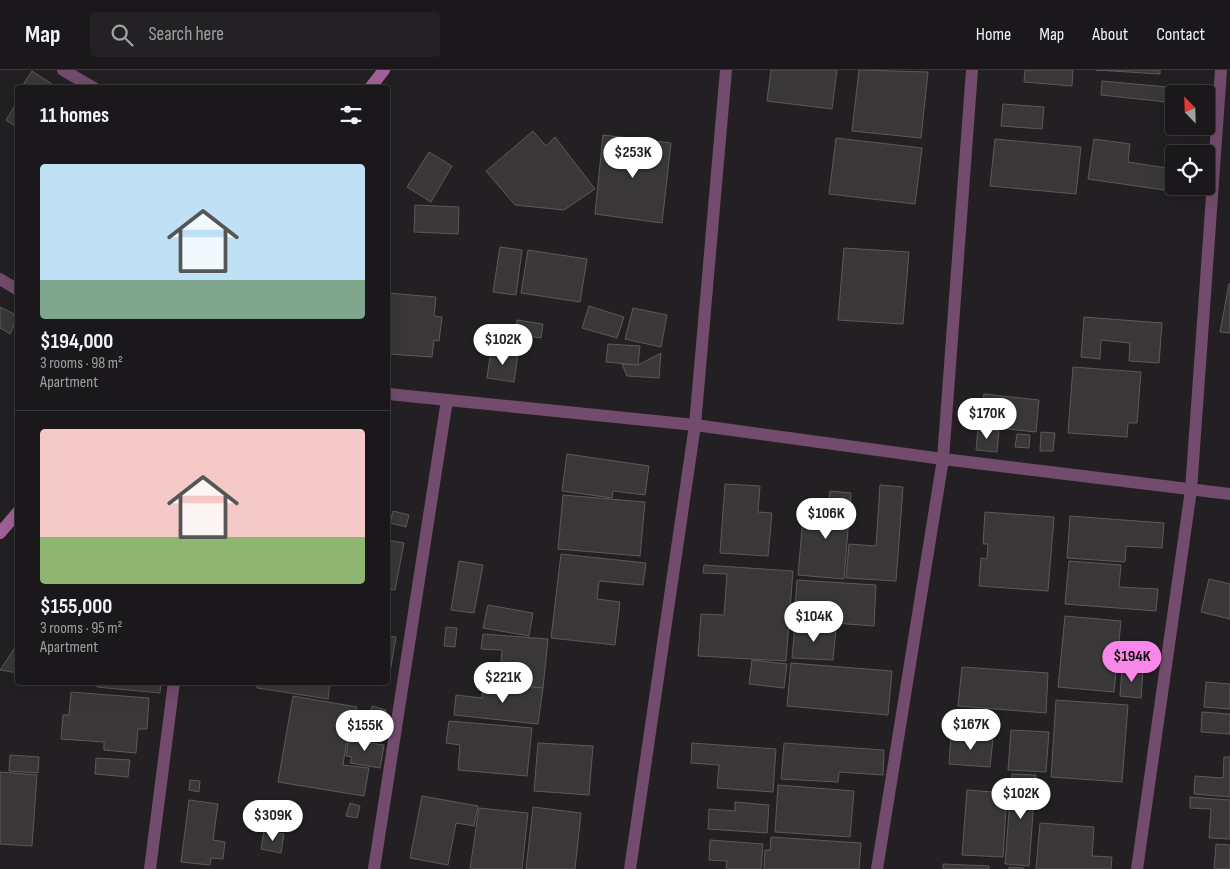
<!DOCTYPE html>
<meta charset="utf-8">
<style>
body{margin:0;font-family:"Sofia Sans Condensed",sans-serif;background:#232123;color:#f1f3f6;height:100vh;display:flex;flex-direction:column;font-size:19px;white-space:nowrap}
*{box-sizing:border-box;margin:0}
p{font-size:16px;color:#9fa0a2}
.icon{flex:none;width:28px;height:28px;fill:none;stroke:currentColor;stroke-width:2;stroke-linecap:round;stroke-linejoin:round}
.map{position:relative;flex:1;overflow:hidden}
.drawer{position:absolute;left:15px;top:15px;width:375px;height:600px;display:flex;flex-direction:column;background:#1a181a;border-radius:5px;box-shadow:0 5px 20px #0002,0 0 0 1px #383739}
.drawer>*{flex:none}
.needle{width:32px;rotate:337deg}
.controls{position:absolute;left:1165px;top:15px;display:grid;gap:10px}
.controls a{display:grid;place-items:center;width:50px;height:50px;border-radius:5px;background:#1a181a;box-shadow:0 5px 20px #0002,0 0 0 1px #383739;font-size:25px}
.price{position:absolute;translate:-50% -42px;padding:0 11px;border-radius:18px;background:#fff;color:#222;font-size:16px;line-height:32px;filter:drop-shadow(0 1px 2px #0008)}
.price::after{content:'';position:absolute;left:50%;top:30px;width:15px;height:11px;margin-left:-8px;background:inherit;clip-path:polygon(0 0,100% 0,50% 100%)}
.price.current{background:#f987e9;color:#111}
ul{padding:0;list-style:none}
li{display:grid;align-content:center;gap:10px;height:265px;padding:0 25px}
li+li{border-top:1px solid #383739}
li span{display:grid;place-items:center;height:155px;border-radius:5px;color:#555}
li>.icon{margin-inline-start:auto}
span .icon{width:90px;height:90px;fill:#fffc;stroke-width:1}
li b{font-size:21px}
h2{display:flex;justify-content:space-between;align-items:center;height:60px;padding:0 25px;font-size:21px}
header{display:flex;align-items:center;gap:30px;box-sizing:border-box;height:70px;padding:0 25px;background:#1a181a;border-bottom:1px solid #383739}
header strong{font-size:24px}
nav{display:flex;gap:28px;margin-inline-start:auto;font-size:18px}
.search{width:350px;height:45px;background:#232123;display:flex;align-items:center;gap:12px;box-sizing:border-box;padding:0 18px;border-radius:5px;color:#9fa0a2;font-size:19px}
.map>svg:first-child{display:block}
.building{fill:#3a3739;stroke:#5c595c}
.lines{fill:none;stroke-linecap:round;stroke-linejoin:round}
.minor{stroke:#734b6c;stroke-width:12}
.secondary{stroke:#a16197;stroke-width:12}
</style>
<header>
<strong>Map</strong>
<div class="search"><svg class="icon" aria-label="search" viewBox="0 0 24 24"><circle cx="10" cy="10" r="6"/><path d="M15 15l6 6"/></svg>Search here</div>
<nav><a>Home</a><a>Map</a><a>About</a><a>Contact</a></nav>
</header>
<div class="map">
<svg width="1230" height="799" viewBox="0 0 1230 799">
<rect width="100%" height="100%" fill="#232023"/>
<g class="building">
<path d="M771,0H837L832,39L767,31Z"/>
<path d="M859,0L928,2L921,68L852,61Z"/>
<path d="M1025,0H1073L1072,16L1024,12Z"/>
<path d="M1096,0H1160V4Z"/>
<path d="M32,1L52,14L49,18H21Z"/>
<path d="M1102,11L1168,17L1167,32L1101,25Z"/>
<path d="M1003,34L1044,37L1042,59L1001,56Z"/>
<path d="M14,37L18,40L17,57L6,50Z"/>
<path d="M533,61L546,76L555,67L595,119L564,140L515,135L486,101Z"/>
<path d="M603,65L671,73L662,153L595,144Z"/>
<path d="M836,68L922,78L915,134L829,124Z"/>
<path d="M995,69L1081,77L1076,124L990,116Z"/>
<path d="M1094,69L1130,74L1128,92L1174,99V116H1179L1178,122L1088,109Z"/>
<path d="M1168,76L1181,77L1180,84H1174V87H1168Z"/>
<path d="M429,82L452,96L431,132L407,117Z"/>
<path d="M415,135L459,137L458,164L414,162Z"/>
<path d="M500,177L522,180L516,225L493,222Z"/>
<path d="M844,178L909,182L903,254L838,250Z"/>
<path d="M528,180L587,189L580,232L521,223Z"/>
<path d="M1229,214H1230V263L1220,262Z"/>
<path d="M388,223L436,227L434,246L442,247L439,271L434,270L432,287L388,284Z"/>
<path d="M589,236L624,247L617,268L582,258Z"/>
<path d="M0,237L18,246L10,264L0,258Z"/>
<path d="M633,238L667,245L661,277L625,269Z"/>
<path d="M1084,247L1162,253L1159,293L1129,291L1130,273L1101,270L1100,289L1081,287Z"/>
<path d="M517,250L543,254L541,268L514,264Z"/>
<path d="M608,274L640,276L638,295L606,292Z"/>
<path d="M491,280L518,284L514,312L487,308Z"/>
<path d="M661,283L659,308L627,306L622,294L638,295Z"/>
<path d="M1073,297L1141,302L1137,353H1128L1127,367L1068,363Z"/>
<path d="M984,324L1039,330L1036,362L980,356Z"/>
<path d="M978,358L999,361L997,382L976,380Z"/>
<path d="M1041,362L1055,363L1053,381H1040Z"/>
<path d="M1017,364L1030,365L1029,378L1015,377Z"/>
<path d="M567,384L649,396L645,425L613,421L612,428L562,421Z"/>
<path d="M725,414L760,416L758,442L772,443L768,486L720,483Z"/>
<path d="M880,415L903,417L896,511L846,508L849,474L876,476Z"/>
<path d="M830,421L851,423L844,509L798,505L803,447L827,449Z"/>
<path d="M563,425L645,432L640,486L558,479Z"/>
<path d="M393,441L409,445L406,457L390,453Z"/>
<path d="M985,442L1054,447L1048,521L979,516L981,488L987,489L988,474H983Z"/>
<path d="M1070,446L1164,453L1162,478L1126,476L1125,492L1067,488Z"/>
<path d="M388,470L404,473L395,520L388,519Z"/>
<path d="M561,484L646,493L643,515L599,511L597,529L620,532L615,575L551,568Z"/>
<path d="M459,491L483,495L474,543L451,540Z"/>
<path d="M1069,491L1121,495L1119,517L1158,519L1156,541L1065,534Z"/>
<path d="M704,495L793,501L786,591L698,586L701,544L724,545L727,504L703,503Z"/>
<path d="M1209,509L1230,514V549L1201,542Z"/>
<path d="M797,510L876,515L874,556L794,550Z"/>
<path d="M488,535L533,543L529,566L483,558Z"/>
<path d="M1065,546L1121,551L1114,622L1058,617Z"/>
<path d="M795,556L836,558L833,590L792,588Z"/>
<path d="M446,557L457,558L455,577L444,576Z"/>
<path d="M483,564L548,569L543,618L499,614L502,580L481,579Z"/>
<path d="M388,566L396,567L389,608H388Z"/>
<path d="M14,579L18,580V603L0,600Z"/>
<path d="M752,590L787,594L784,618L749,614Z"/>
<path d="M791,593L892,601L888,645L787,636Z"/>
<path d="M962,597L1048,603L1046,643L958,636Z"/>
<path d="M1122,599L1143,600L1141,628L1120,626Z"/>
<path d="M97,612H161L160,623L97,617Z"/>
<path d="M258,612H330L328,629L257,618Z"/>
<path d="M484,612L543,618L538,654L454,645L456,625L482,628Z"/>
<path d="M1206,612L1230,614V639L1204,637Z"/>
<path d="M71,622L149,628L147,659H138L136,683L104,680V672L61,669L63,645H69Z"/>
<path d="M293,626L357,637L354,655H349L343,695L369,698L364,726L278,712Z"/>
<path d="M1056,630L1128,635L1122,712L1051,707Z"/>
<path d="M372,636L386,640L383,653L369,649Z"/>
<path d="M1202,642L1230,644V664L1201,662Z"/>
<path d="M449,651L532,658L527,706L458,700L460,675L446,673Z"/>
<path d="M1011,660L1049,662L1046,702L1008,700Z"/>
<path d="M349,666L371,669L370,673L384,675L380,698L350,693L352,687L346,686Z"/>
<path d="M951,666L993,669L990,697L949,694Z"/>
<path d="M538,673L593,676L589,725L534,721Z"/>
<path d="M692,673L776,679L773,722L717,718L719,695L691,693Z"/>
<path d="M784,673L884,680L883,705L839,702L838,712L781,709Z"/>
<path d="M10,685L39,687L38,703L9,701Z"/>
<path d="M1224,687H1230V727L1194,724L1195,706L1223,708Z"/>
<path d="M96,688L130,690L128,707L95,704Z"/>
<path d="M0,702L37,705L32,776L0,774Z"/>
<path d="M1012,704L1036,705L1029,796L1005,794Z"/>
<path d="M190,710L200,711L199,722L189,720Z"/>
<path d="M778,715L854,721L850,767L775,762Z"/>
<path d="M967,720L1007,723L1003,787L962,785Z"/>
<path d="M422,726L478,736L474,756L456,753L448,795L410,788Z"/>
<path d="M1190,727L1230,730V769L1209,768L1211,739L1190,738Z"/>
<path d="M189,730L218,734L213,770L225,772L223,789L211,788L210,795L181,792Z"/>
<path d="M735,732L769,735L767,763L708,759L709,739L735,741Z"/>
<path d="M350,733L360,736L357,748L346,746Z"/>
<path d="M533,737L581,743L575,799H526Z"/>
<path d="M272,738L288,741L286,757L270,754Z"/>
<path d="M479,738L528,743L522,799H470Z"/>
<path d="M1040,753L1094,757L1092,786L1112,787L1111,799H1036Z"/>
<path d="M264,761L284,764L281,783L261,779Z"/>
<path d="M771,767L861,773L859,799H764L765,780H770Z"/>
<path d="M710,770L763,774L761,799H726L727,791L709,790Z"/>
<path d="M1216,774L1230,775V799H1214Z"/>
<path d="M943,794L989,796V799H943Z"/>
<path d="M1009,797L1024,798V799H1009Z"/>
</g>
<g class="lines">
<g class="minor">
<path d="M63,0L94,18"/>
<path d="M0,209L18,220"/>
<path d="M388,324L695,355L943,389L1230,424"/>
<path d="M150,799L174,612"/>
<path d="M374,799L447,330"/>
<path d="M630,799L695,355L726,0"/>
<path d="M877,799L943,389L972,0"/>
<path d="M1137,799L1191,420L1221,0"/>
</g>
<g class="secondary">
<path d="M370,18L384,0"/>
<path d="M0,463L18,442"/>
</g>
</g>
</svg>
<div class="controls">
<a><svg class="needle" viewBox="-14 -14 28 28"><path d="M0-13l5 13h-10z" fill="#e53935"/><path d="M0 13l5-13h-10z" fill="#9fa0a2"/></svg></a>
<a><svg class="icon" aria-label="locate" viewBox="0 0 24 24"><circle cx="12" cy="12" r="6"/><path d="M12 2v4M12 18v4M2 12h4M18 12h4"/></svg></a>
</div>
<b class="price" style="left:633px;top:109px">$253K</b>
<b class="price" style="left:503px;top:296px">$102K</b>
<b class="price" style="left:987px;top:370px">$170K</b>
<b class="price" style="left:826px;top:470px">$106K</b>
<b class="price" style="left:814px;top:573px">$104K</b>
<b class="price current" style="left:1132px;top:613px">$194K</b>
<b class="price" style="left:503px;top:634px">$221K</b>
<b class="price" style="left:971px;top:681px">$167K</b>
<b class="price" style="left:365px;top:682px">$155K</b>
<b class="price" style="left:1021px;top:750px">$102K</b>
<b class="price" style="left:273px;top:772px">$309K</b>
<section class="drawer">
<h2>11 homes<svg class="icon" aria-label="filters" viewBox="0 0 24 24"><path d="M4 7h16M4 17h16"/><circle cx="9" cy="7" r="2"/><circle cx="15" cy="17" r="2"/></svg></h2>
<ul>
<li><span style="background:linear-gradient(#bfe0f5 75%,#7fa58c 0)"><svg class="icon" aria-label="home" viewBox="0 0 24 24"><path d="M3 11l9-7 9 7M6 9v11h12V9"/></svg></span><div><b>$194,000</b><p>3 rooms · 98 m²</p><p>Apartment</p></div></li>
<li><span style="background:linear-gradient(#f6c9c9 70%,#8fb573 0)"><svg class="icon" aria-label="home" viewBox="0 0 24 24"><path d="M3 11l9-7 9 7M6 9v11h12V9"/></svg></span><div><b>$155,000</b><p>3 rooms · 95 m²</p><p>Apartment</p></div></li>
</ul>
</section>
</div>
